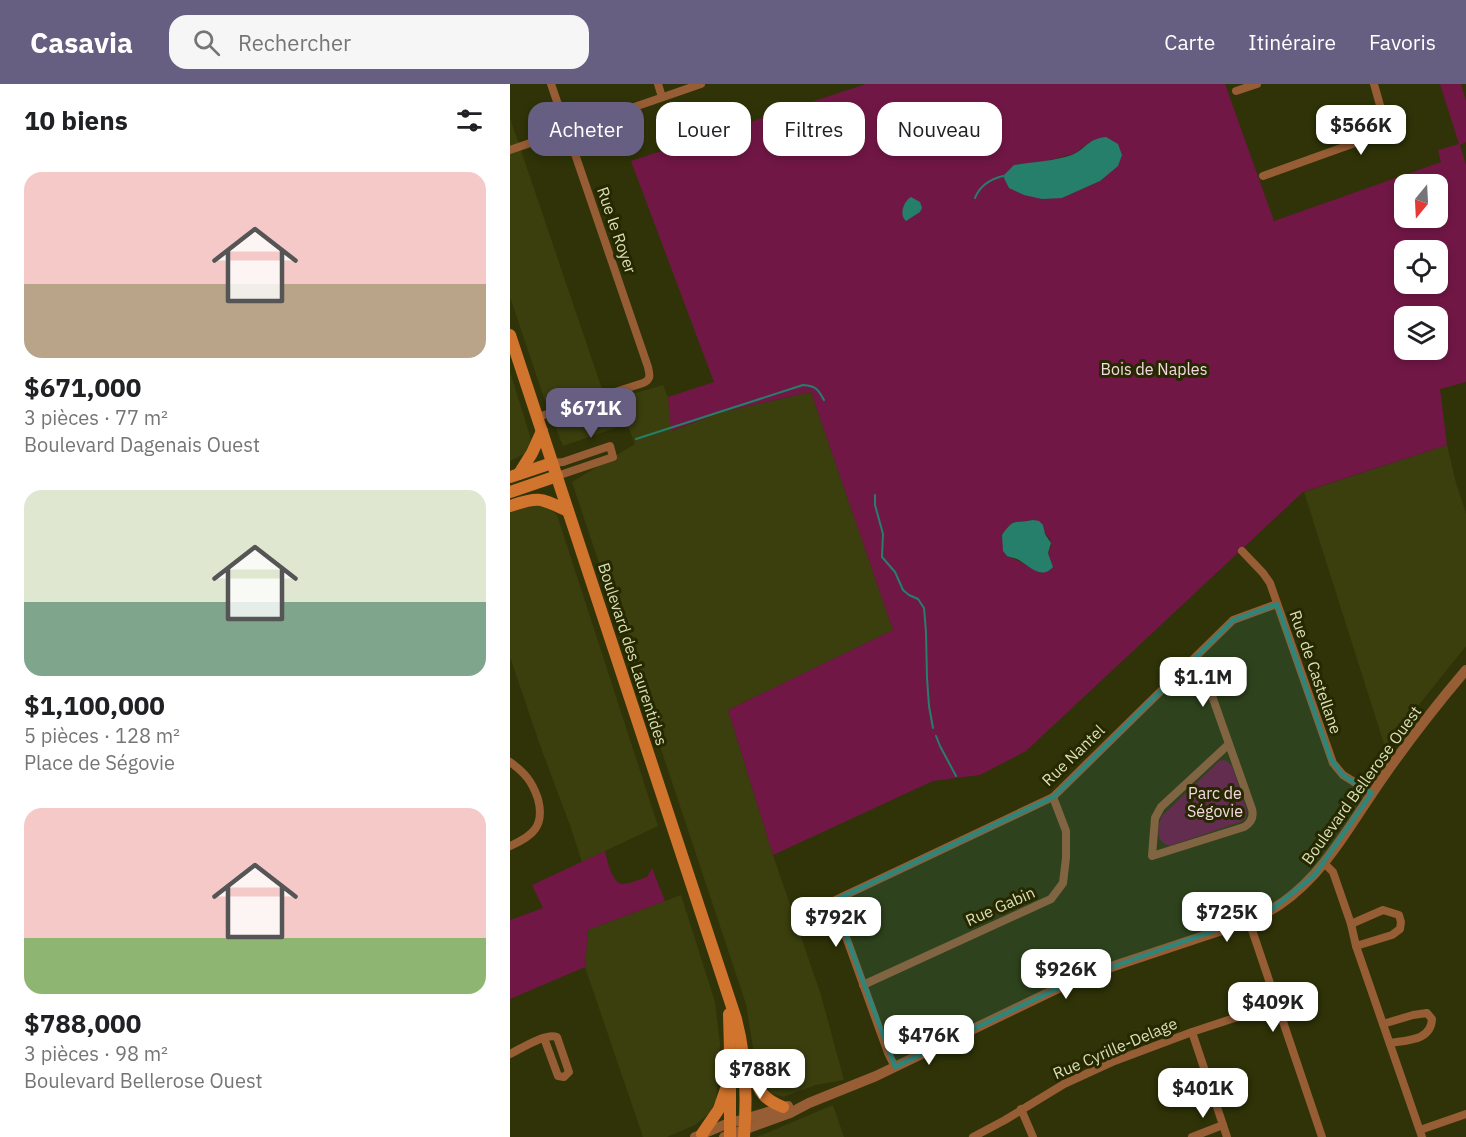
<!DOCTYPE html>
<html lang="fr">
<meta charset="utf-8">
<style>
body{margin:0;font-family:"IBM Plex Sans",sans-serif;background:#f6f6f6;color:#202124;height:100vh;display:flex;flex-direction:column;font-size:22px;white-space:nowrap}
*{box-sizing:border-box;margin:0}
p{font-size:20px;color:#757577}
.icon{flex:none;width:33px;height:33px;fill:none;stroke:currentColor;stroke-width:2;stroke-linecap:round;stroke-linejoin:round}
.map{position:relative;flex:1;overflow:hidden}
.sheet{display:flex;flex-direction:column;background:#fff;width:510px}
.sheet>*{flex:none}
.guide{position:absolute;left:18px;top:18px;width:570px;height:54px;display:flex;gap:12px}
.needle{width:39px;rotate:198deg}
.controls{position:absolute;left:884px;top:90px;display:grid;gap:12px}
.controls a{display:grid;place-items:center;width:54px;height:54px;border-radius:12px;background:#fff;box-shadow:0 3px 9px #0003;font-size:30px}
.price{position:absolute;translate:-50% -51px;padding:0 14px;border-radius:12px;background:#fff;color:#222;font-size:20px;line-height:39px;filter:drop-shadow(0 2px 3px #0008)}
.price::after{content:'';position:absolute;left:50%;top:36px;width:18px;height:14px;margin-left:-9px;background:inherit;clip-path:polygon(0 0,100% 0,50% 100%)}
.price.current{background:#665f82;color:#fff}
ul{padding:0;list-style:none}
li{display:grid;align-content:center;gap:12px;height:318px;padding:0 24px}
li span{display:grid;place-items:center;height:186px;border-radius:18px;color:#555}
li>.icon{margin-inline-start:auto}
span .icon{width:108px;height:108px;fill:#fffc;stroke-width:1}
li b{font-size:26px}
h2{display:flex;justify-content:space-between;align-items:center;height:72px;padding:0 24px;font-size:26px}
.tag{padding:0 21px;border-radius:18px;background:#fff;box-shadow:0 3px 9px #0003;font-size:21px;line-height:54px}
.tag.current{background:#665f82;color:#fff}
header{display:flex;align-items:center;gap:36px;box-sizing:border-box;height:84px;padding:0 30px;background:#665f82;color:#fff}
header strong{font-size:28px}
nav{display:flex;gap:33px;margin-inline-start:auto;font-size:21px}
.search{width:420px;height:54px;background:#f6f6f6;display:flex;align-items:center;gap:15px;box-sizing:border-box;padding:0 21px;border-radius:18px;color:#757577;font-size:22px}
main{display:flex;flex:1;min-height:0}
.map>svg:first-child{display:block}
.built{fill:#3b3f0e}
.green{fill:#711746;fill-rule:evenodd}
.water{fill:#257f6a}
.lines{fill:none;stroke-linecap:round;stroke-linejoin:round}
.stream{stroke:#257f6a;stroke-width:2}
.minor{stroke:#975d35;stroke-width:8}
.tertiary{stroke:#975d35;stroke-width:10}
.secondary{stroke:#d1742d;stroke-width:12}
.marked{fill:#2d8679;fill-opacity:0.2;stroke:#2d8679;stroke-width:4.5;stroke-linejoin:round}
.labels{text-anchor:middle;stroke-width:6;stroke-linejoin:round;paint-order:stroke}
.street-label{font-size:16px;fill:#dadfb8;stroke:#262900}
.park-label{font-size:16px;fill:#f6d8e3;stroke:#262900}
</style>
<header>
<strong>Casavia</strong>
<div class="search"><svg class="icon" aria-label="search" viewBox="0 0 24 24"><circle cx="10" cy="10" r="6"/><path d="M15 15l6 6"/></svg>Rechercher</div>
<nav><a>Carte</a><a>Itinéraire</a><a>Favoris</a></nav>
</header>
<main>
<section class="sheet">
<h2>10 biens<svg class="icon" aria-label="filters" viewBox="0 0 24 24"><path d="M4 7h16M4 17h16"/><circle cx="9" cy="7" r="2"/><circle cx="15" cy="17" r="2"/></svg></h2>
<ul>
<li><span style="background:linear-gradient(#f6c9c9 60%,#b9a48a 0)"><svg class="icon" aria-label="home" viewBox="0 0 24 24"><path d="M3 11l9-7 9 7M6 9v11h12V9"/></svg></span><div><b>$671,000</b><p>3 pièces · 77 m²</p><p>Boulevard Dagenais Ouest</p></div></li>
<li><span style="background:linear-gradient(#dfe7d0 60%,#7fa58c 0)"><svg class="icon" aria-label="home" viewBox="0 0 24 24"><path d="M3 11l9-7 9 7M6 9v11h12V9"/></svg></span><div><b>$1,100,000</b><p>5 pièces · 128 m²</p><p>Place de Ségovie</p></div></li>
<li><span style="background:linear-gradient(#f6c9c9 70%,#8fb573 0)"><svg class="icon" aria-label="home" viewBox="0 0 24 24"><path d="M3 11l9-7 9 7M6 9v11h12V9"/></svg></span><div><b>$788,000</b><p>3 pièces · 98 m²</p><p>Boulevard Bellerose Ouest</p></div></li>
</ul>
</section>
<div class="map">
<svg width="956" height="1053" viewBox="0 0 956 1053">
<rect width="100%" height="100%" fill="#2f3307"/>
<g class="built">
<path d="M0,34L92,305L99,317L153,301L158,313L162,347L212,328L301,308L383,546L218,626L263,771L311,911L334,996L306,1001L273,1013L260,1009L254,992L244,970L236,920L62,398L125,360L117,340L53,362L36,320L0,213Z"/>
<path d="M0,288L21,355L19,362L14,370L0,377Z"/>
<path d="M937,361L946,399L956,429V562L875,663L794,408Z"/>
<path d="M30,420L39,424L47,431L148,742L72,778L61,744L31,664L0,573V428Z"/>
<path d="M171,811L205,918L210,960L206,1016L199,1029L185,1041L157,1053H133L75,883L78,846Z"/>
<path d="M323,1021L334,1053H246H247Z"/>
</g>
<g class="green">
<path d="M356,0H715L764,137L931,78L928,66L949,60L930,0H951L956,17V58L950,61L956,81V298L930,305L937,361L793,408L516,667L470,691L423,697L263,771L218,626L383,546L301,308L212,328L161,347L158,313L204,298L121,77ZM580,58L590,97L552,114L504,81L532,78L564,70ZM894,100H927V134H894ZM894,166H927V200H894ZM894,232H927V266H894ZM523,436L540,455L541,462L538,469L543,483L530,489C519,483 509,476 497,472L492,451C504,433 506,440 523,436Z"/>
<path d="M713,676L717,677L722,682L737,727L736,734L730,738L660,762C645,759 647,744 652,732L709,677Z"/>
<path d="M95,767C97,776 102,800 113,800C120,800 130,795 137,793L142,784L155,817L78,846L75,883L0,915V836L33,824L22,801Z"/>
</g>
<g class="water">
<path d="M596,53L608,60L612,71L608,82L590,97L552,114L532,115L514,111L499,104L493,92L504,81C523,78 544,77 562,71C576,65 577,55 596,53Z"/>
<path d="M401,113L410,118L412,124L410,128L396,137C389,131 393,118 401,113Z"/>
<path d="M523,436L529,437L533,441L535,450L541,459L538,469L543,483C531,497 519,481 507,475C505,474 499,473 497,472L493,467L492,451C504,433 506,440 523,436Z"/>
</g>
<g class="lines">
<g class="stream">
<path d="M465,114C470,101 481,95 493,92"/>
<path d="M126,355L293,301C306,302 308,305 314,316"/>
<path d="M365,411V421L373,450L372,473L385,488L393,506L399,511L408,515L414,524L416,548L417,594L419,622L423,644"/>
<path d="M426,652L430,662L446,692"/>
</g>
<g class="minor">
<path d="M148,0L152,13"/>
<path d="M726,7L747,0"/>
<path d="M0,66L191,0"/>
<path d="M753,92L870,50L875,44V39L864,0"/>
<path d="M28,333L133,299C141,296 140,291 138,283L41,0"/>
<path d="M42,379L53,378L100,362L103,373L47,392"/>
<path d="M732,467L753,489L760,499L823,679L833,691L862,709"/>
<path d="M676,583L701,609L742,725C744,733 741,739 734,743L642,772L645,734L651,723L719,660"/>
<path d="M0,678C15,689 22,697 28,715C35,742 23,752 0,762"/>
<path d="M814,779L823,788L841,840L846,862L912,1053"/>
<path d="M323,817L378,969L385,983"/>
<path d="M285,835L543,713L723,536L767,520"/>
<path d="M739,837L812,1053"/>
<path d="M841,840L873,826L889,831L891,838L890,845L882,851L846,862"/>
<path d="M353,901L541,815L553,799L556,774V747L543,713"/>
<path d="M873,940L903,931L917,929L922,935C921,957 897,956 880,959"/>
<path d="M682,948L717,1053"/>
<path d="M0,970C12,964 35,949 47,953L59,988L54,993L48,992L34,954"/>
<path d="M511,1025L523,1053"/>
<path d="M910,1046L956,1030"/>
<path d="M463,1053L495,1036L554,1000L602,978L682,948L767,920"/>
<path d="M682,1053L713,1041"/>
</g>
<g class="tertiary">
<path d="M185,1053L214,1041L278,1022"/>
<path d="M214,1053L280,1029L299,1019L366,992L563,897L604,882L739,837C806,810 835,747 874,692C900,655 927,620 956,586"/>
</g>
<g class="secondary">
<path d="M0,251L226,935C236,972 237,1015 234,1053"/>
<path d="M9,390L22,369L32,347"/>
<path d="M0,393L42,379"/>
<path d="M0,408L47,392"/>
<path d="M0,422C30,412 30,414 58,427"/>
<path d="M219,930L220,966V1053"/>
<path d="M235,973C250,997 242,1011 273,1023"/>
<path d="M192,1050L209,1025L217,1002"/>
</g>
</g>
<path class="marked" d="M767,520L821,675L833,691L862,709L804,792L760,827L563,897L385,983L323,817L543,713L723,536Z"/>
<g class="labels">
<g class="street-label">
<text transform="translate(107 146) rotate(71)" y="6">Rue le Royer</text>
<text transform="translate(123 570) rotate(72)" y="6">Boulevard des Laurentides</text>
<text transform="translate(806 588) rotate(71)" y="6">Rue de Castellane</text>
<text transform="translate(563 671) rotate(-44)" y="6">Rue Nantel</text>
<text transform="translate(851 701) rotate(-54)" y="6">Boulevard Bellerose Ouest</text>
<text transform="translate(490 822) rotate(-24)" y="6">Rue Gabin</text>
<text transform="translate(605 964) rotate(-23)" y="6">Rue Cyrille-Delage</text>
</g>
<g class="park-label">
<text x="644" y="291">Bois de Naples</text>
<text x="705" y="715">Parc de<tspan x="705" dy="18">Ségovie</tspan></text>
</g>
</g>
</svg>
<div class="controls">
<a><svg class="needle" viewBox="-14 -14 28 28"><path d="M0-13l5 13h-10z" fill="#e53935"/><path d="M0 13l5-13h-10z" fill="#757577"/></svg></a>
<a><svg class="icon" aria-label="locate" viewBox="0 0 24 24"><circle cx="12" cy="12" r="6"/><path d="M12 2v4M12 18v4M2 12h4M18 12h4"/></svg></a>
<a><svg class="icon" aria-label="layers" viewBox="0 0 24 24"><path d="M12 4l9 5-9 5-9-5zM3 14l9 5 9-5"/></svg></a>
</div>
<b class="price" style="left:851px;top:72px">$566K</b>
<b class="price current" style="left:81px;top:355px">$671K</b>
<b class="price" style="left:693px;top:624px">$1.1M</b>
<b class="price" style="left:717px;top:859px">$725K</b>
<b class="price" style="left:326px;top:864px">$792K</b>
<b class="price" style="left:556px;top:916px">$926K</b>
<b class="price" style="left:763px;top:949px">$409K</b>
<b class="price" style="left:419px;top:982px">$476K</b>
<b class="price" style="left:250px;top:1016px">$788K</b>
<b class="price" style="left:693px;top:1035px">$401K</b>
<div class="guide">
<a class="tag current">Acheter</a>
<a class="tag">Louer</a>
<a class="tag">Filtres</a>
<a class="tag">Nouveau</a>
</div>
</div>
</main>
